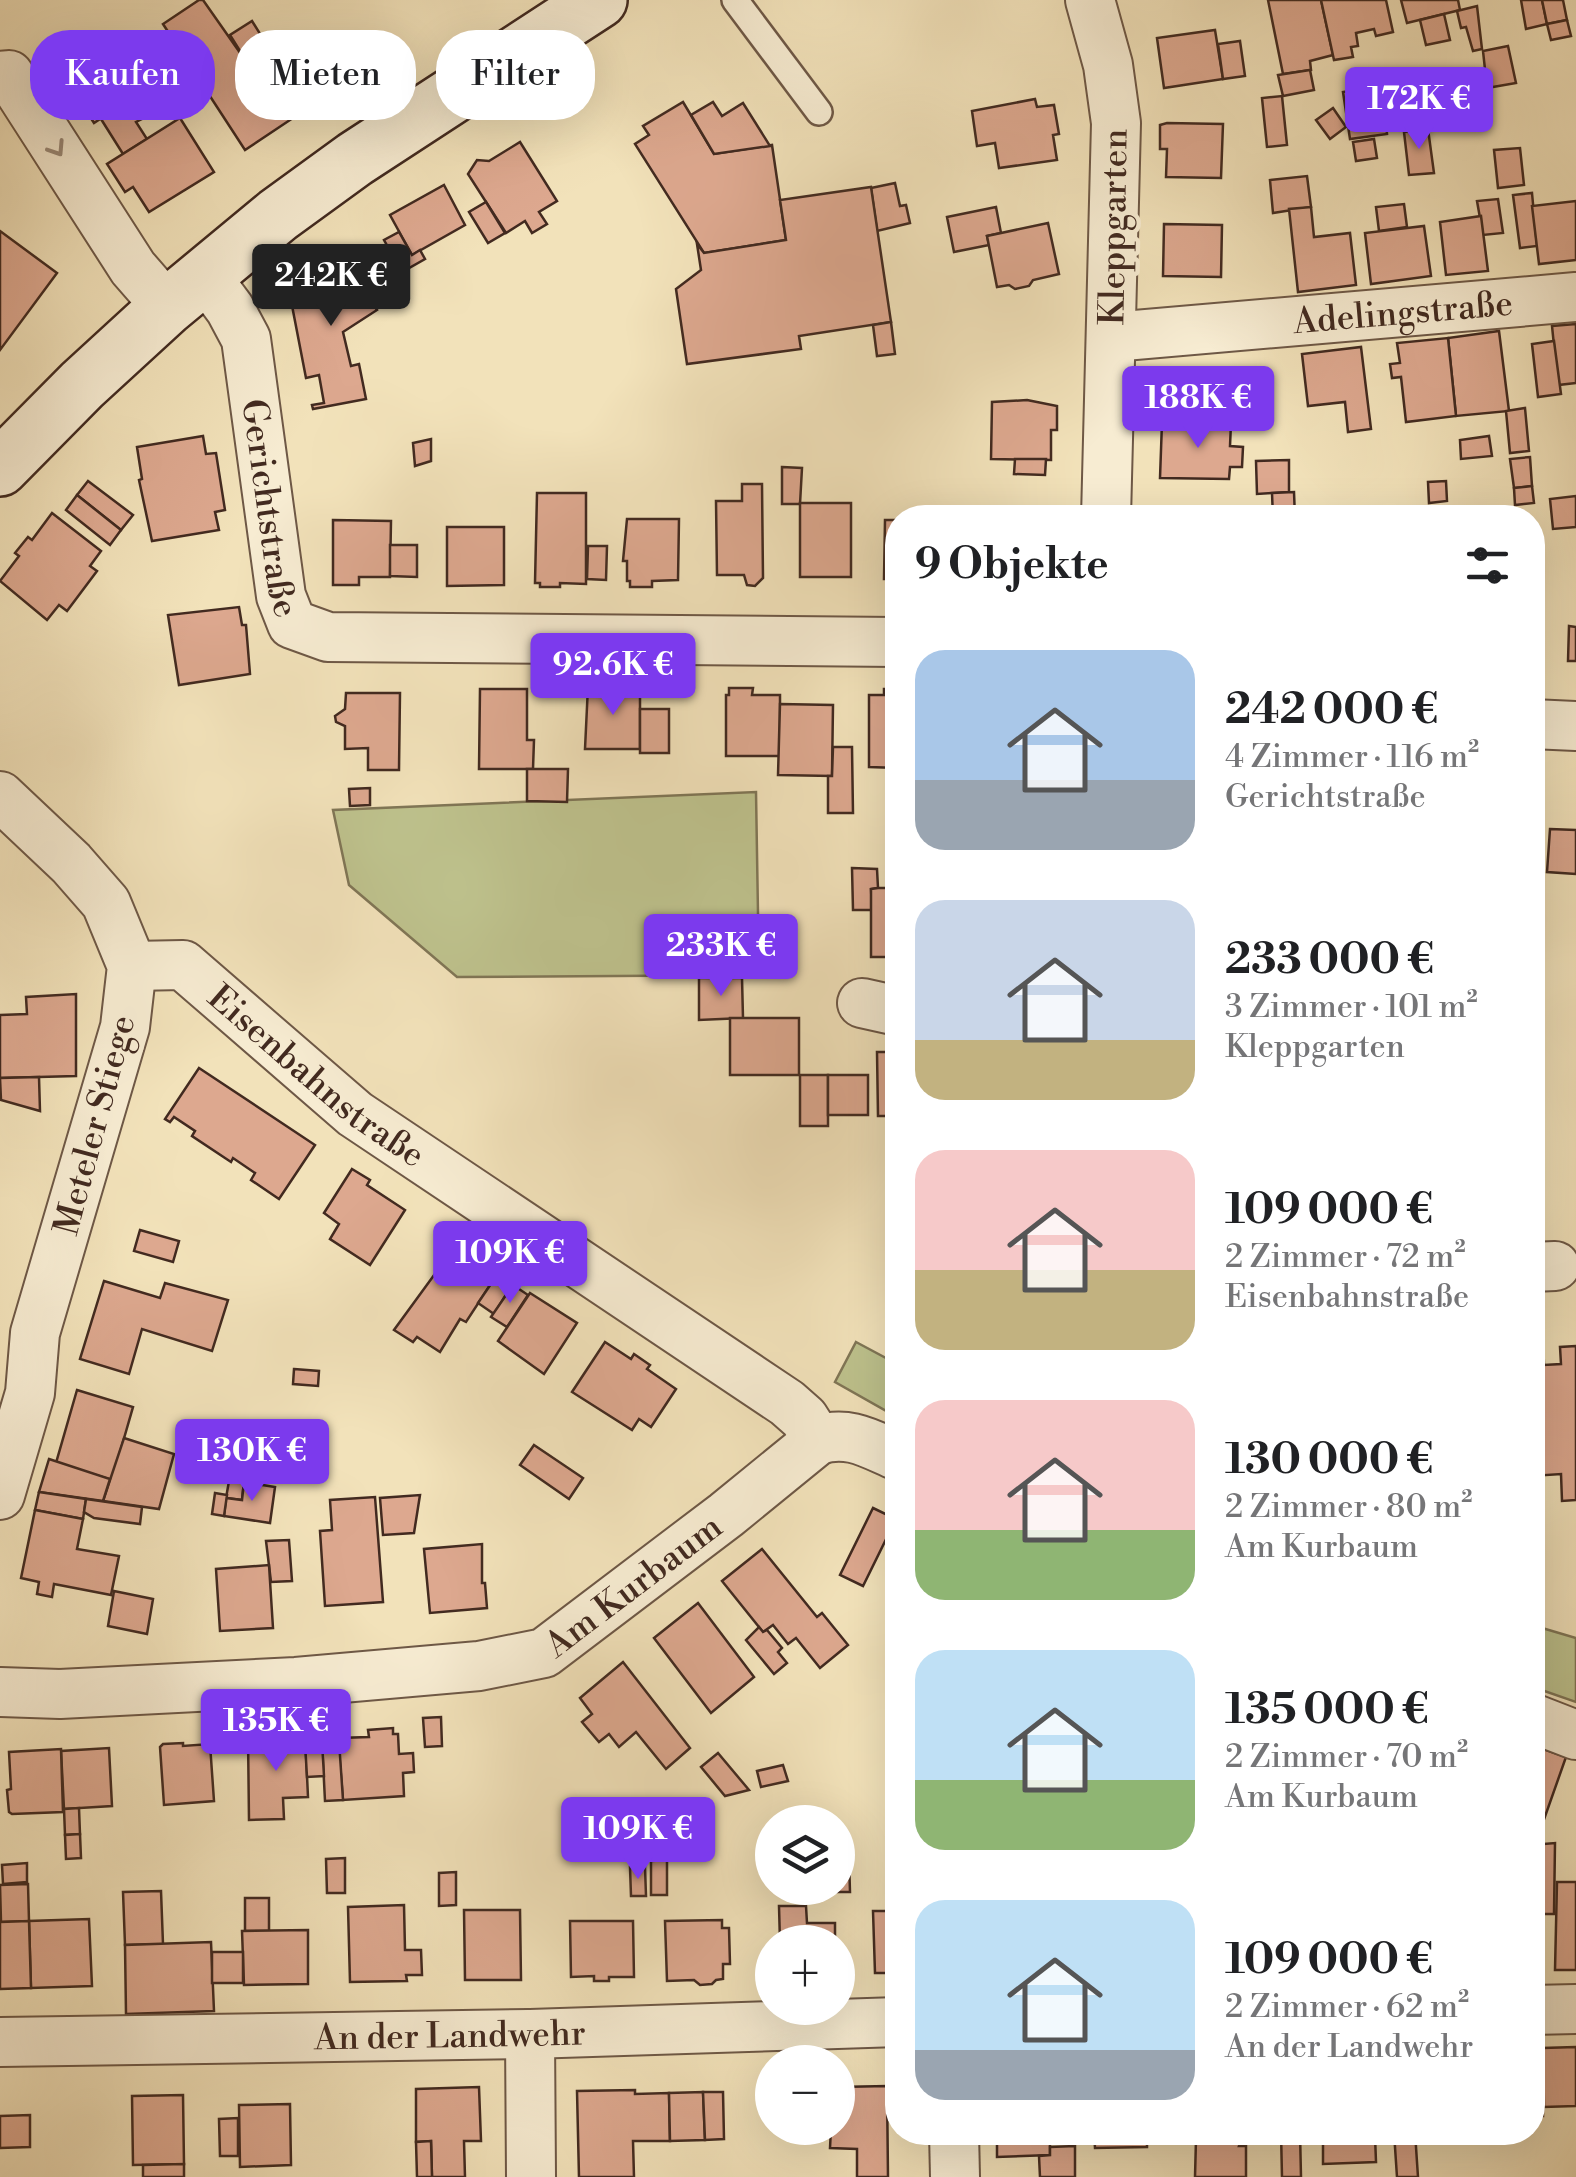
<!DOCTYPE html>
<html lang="de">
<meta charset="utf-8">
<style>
body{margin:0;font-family:"Libre Bodoni",serif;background:#f6f6f6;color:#202124;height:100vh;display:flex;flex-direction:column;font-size:38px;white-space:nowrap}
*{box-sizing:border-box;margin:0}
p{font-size:32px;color:#757577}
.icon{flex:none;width:55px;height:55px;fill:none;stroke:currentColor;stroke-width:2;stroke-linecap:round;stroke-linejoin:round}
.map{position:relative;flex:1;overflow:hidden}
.panel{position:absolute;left:885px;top:505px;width:660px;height:1640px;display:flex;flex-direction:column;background:#fff;border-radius:40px;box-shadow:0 10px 40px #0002}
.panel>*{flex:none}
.hud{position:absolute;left:30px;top:30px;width:705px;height:90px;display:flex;gap:20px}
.buttons{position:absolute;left:755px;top:1805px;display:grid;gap:20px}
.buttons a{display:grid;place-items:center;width:100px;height:100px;border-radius:50%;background:#fff;box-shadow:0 10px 40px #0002;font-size:50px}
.price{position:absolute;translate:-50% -85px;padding:0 22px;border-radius:10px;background:#7c3aed;color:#fff;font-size:32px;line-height:65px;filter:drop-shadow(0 2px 5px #0008)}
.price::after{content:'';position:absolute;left:50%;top:60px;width:30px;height:22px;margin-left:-15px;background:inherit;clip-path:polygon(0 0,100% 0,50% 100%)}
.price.current{background:#222;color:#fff}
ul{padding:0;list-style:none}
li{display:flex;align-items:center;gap:30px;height:250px;padding:0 30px}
li span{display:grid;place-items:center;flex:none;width:280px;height:200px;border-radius:30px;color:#555}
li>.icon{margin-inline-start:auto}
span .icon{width:120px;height:120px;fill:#fffc;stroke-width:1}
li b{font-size:42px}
h2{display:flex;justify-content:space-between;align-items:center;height:120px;padding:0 30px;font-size:42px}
.tag{padding:0 35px;border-radius:40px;background:#fff;box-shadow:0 10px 40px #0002;font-size:35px;line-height:90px}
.tag.current{background:#7c3aed;color:#fff}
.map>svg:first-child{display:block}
.green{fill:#bec28d;stroke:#807656;stroke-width:2.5}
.building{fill:#dda88f;stroke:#422a20;stroke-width:2.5}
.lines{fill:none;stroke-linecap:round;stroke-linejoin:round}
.service-casing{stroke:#6e5846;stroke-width:30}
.minor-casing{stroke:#6e5846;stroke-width:52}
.secondary-casing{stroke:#422a20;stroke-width:60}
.service{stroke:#f7ecd2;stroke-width:25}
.minor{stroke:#f7ecd2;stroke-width:48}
.secondary{stroke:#f7ecd2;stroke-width:55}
.oneway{stroke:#9c8b79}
.labels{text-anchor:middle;stroke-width:9;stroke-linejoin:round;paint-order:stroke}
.street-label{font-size:35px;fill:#422a20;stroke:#f7ecd2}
</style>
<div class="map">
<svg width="1576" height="2177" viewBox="0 0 1576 2177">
<rect width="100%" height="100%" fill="#f2e2ba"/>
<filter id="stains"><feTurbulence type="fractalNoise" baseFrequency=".002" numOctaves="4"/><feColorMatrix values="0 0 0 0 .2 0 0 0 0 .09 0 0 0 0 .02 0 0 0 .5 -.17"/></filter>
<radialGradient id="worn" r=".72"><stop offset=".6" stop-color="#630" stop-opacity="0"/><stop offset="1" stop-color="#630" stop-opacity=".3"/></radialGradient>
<g class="green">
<path d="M756,792L759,975L457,977L349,885L333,810Z"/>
<path d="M856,1342L897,1364V1417L835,1382Z"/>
<path d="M1532,1625L1576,1638V1702L1533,1687Z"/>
</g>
<g class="building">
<path d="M199,0H203L250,67L272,53L308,108L245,150L163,24Z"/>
<path d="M1268,0H1321L1333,55L1310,61L1311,70L1283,74Z"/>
<path d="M1321,0H1386L1393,32L1376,36L1374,29L1356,33L1358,46L1351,47L1353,57L1334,60Z"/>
<path d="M1401,0H1458L1460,10L1407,23Z"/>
<path d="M1521,0H1542L1547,24L1526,29Z"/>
<path d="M1542,0H1563L1567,20L1547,24Z"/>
<path d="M1477,6L1482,49L1473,51L1466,27L1461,28L1457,11Z"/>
<path d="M1444,14L1450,40L1426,45L1420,20Z"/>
<path d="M1567,20L1571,36L1551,40L1547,24Z"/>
<path d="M252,21L272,53L250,67L230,35Z"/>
<path d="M1215,30L1223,79L1164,88L1157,38Z"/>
<path d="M1240,41L1245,76L1223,79L1218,44Z"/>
<path d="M124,44L152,85L94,123L67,81Z"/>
<path d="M1508,46L1516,83L1487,88L1483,51Z"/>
<path d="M1310,70L1314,90L1283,96L1278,75Z"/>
<path d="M1357,90L1361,119L1385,115L1387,134L1350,139L1343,92Z"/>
<path d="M1282,96L1287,145L1267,147L1262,98Z"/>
<path d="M133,97L146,117L136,122L147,139L123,154L101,119Z"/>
<path d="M1035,99L1037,107L1054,105L1059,134L1053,135L1057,160L999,168L995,143L977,146L972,111Z"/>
<path d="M683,102L714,154L772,145L786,240L704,253L635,144L649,135L643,126Z"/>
<path d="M713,102L722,116L743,103L770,146L714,154L691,115Z"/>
<path d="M1333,108L1346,127L1330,139L1316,120Z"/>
<path d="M180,118L214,172L149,212L133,187L125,192L107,164Z"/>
<path d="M1167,123L1223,124L1221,178L1166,177L1167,149H1160V125Z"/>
<path d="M1428,129L1434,173L1409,175L1404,132Z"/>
<path d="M1374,139L1377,158L1356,161L1353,142Z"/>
<path d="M520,142L557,201L539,212L547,224L532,233L525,221L506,233L468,174L477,160L489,161Z"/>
<path d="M1520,148L1524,185L1498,188L1494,150Z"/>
<path d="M1307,176L1311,207L1273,213L1270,180Z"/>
<path d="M895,183L900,206L906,205L910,223L877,231L871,188Z"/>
<path d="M444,185L465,225L412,255L390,215Z"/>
<path d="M871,187L891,322L799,336L801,349L687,364L676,289L701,270L697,244L704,253L786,240L780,200Z"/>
<path d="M1532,193L1537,246L1520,248L1513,195Z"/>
<path d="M1498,199L1503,233L1483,235L1477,201Z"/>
<path d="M1576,201V260L1539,264L1532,206Z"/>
<path d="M486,202L505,233L488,243L469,212Z"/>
<path d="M1404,204L1407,227L1379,231L1376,207Z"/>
<path d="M996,207L1001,233L987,236L989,245L954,252L947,217Z"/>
<path d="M1311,207L1314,237L1350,233L1356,285L1298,292L1289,209Z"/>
<path d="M1481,216L1488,271L1446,275L1440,222Z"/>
<path d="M1048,223L1059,274L1033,280L1029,286L1015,289L1009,285L997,287L987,236Z"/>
<path d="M1164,224L1222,225L1221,277L1163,276Z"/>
<path d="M1424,226L1431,276L1371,284L1365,233Z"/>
<path d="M0,231L57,273L0,350Z"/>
<path d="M399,232L412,255L420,250L425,259L402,272L384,240Z"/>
<path d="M348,254L365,281L360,284L377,310L343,332L351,366L359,364L366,399L313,409L312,405L324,403L319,375L306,378L289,290Z"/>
<path d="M891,322L895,354L877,356L873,325Z"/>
<path d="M1576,324V383L1558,385L1552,326Z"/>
<path d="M1499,331L1509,411L1456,416L1448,338Z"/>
<path d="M1448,338L1456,416L1406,422L1401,377L1392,378L1390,364L1400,363L1397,343Z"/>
<path d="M1554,341L1561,394L1538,397L1532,344Z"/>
<path d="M1361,347L1371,429L1348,432L1345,402L1308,406L1302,354Z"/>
<path d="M1027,400L1057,406V430H1051V460L991,459L992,402Z"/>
<path d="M1525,408L1529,451L1510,453L1506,411Z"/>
<path d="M1162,422L1231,423L1230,446L1243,447L1242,467H1230L1229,479L1160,478Z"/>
<path d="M203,436L206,454L216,453L225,510L215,512L219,530L152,541L139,480L142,479L137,447Z"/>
<path d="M1489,436L1492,456L1461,459L1460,440Z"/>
<path d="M431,439V461L415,466L413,443Z"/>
<path d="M1530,457L1532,486L1514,488L1510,459Z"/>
<path d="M1015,459H1046L1045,475L1014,474Z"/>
<path d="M1289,460V492L1257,494L1256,461Z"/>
<path d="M782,467L802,468L800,504H782Z"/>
<path d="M88,481L133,515L121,530L77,495Z"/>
<path d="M1446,481L1447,501L1429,503L1428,482Z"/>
<path d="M742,484H762L763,578L755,586L747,585L744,575H717L716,501H742Z"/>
<path d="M1532,486L1534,503L1515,505L1514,488Z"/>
<path d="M1294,492L1295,518H1273L1272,493Z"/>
<path d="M537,493H586V584L560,583V587H540V583H535Z"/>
<path d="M77,495L121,530L110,545L66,510Z"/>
<path d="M1576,496V527L1553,529L1550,499Z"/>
<path d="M851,503V577H800V503Z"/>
<path d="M52,513L101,551L90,566L97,571L67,611L59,605L47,620L0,581L19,556L15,553L28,537L32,540Z"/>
<path d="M627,519H679L678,580L652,581V587H630V581H627V561H623Z"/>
<path d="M333,520L391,521L390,577H359V585H333Z"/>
<path d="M885,520H898V579H884Z"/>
<path d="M447,527H504V585L447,586Z"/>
<path d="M390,545H417V577L390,576Z"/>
<path d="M588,546H607L606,580L587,579Z"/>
<path d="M239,607L242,625H246L250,674L179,685L168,615Z"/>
<path d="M1569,626L1576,627V661H1568Z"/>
<path d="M588,686H640V749H585Z"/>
<path d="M729,688H753L752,695H780V756H726V695H729Z"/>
<path d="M480,689H527V740H534L533,769H479Z"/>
<path d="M884,689H898V768L869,767V695H884Z"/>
<path d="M346,693H400L399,770H368V748L345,749V726L336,722L335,716L345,709Z"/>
<path d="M780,704L833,705L832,776L778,775Z"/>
<rect x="640" y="709" width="29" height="44"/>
<path d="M833,747H852L853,813H828V776H832Z"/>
<path d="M527,769H568L567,802L527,801Z"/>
<path d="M370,788V805L350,806L349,789Z"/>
<path d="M1550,829L1576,830V874L1547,872Z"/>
<path d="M852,868L877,869L878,888L871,889L872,910H853Z"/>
<path d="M878,888H898V957H871V889Z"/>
<path d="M699,978H742L743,1018L699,1020Z"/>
<path d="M76,994V1076L0,1078V1015L27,1014L26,997Z"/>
<rect x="730" y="1018" width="69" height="57"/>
<path d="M877,1052H898V1116H878Z"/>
<path d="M199,1068L315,1145L279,1199L251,1180L255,1173L233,1158L231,1162L192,1136L195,1131L174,1117L170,1122L165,1119Z"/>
<rect x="800" y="1075" width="28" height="51"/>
<rect x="828" y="1075" width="40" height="40"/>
<path d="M39,1077L40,1111L1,1100L0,1078Z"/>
<path d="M352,1169L370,1180L367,1185L405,1210L370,1265L330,1239L339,1224L324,1213Z"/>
<path d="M140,1230L179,1241L173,1262L134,1251Z"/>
<path d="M456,1245L498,1273L466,1322L460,1319L440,1352L417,1337L413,1342L394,1330Z"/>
<path d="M497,1275L512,1285L494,1314L478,1303Z"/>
<path d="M104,1281L160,1298L165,1283L228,1300L212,1351L142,1329L129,1374L80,1359Z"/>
<path d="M513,1285L528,1295L507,1327L491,1317Z"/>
<path d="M530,1293L577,1323L544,1374L498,1341Z"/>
<path d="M1532,1339H1543L1544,1365L1561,1364L1560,1347L1576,1346V1500L1562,1501L1561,1474L1532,1476Z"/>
<path d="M605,1342L631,1359L634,1354L650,1365L647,1369L676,1389L651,1427L639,1419L632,1430L572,1392Z"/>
<path d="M294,1369L319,1371L318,1386L293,1384Z"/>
<path d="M77,1390L133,1407L112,1480L56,1463Z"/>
<path d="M124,1438L174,1454L159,1509L103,1501Z"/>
<path d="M534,1445L583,1478L569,1499L520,1465Z"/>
<path d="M49,1459L110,1479L103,1501L39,1492Z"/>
<path d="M229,1481L244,1482L242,1500L226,1498Z"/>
<path d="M244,1482L275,1487L270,1523L224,1516L226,1498L242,1500Z"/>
<path d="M39,1492L86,1499L83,1519L35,1510Z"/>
<path d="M215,1493L227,1495L224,1516L212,1514Z"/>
<path d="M420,1495L414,1533L383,1535L380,1498Z"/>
<path d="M375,1497L383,1602L325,1606L320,1531L332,1530L330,1500Z"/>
<path d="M86,1499L142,1507L140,1524L94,1518L84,1512Z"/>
<path d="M873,1508L896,1519L863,1586L840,1575Z"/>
<path d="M35,1510L83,1519L77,1549L119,1556L111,1595L54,1584L52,1597L37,1594L39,1582L21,1578Z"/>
<path d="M289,1540L292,1581L271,1582L266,1541Z"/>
<path d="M482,1544V1583H485L487,1608L430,1613L424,1549Z"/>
<path d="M762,1549L817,1617L822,1613L848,1645L820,1668L796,1638L788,1644L773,1625L763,1632L722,1581Z"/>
<path d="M269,1565L273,1628L220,1631L216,1569Z"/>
<path d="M114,1591L153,1599L147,1634L108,1626Z"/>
<path d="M698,1603L754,1677L711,1713L654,1638Z"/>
<path d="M759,1627L763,1632L767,1630L782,1648L778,1652L787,1663L774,1674L746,1640Z"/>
<path d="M623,1662L690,1748L666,1769L636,1732L619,1747L609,1734L599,1742L582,1722L592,1714L580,1698Z"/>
<path d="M441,1717L442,1746L425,1747L423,1718Z"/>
<path d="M393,1728V1734H398L399,1754L413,1753L414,1772L403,1773L404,1796L343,1800L338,1738L369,1737L368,1730Z"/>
<path d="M305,1733L308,1797L283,1798L284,1819L249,1820L248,1737Z"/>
<path d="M339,1741L343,1800L325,1801L322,1742Z"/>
<path d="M322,1742L324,1776L307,1777L305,1743Z"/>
<path d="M183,1743V1746L210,1744L214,1801L164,1805L160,1747L163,1744Z"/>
<path d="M1532,1745L1566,1757L1541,1828L1532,1825Z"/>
<path d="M109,1748L112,1806L64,1809L61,1751Z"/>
<path d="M61,1749L63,1812L12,1814L9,1812L7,1790L11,1789L9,1752Z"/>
<path d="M718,1753L749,1790L725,1796L701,1767Z"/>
<path d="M783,1765L788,1781L761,1787L757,1771Z"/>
<path d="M79,1808L80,1834L65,1835L64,1809Z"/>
<path d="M80,1834L81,1858L66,1859L65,1835Z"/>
<path d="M1555,1843L1554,1914H1532V1845Z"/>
<path d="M345,1858V1893H327L326,1859Z"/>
<path d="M838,1858H849L850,1892H832V1888H838Z"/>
<path d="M667,1860V1895H651V1861Z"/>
<path d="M27,1863V1882L3,1884L2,1865Z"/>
<path d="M630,1867H645L646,1896H631Z"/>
<path d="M456,1872V1905L439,1906V1873Z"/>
<path d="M888,1873H898V1973H875L873,1911H889Z"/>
<path d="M1557,1882H1576V1970H1555Z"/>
<path d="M28,1884L29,1921L1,1922L0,1885Z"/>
<path d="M161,1891L163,1944L125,1945L123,1892Z"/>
<rect x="245" y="1898" width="24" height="33"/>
<path d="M404,1905L405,1950H421L422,1975H406L407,1981L350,1982L348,1907Z"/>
<path d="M779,1906H806L807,1923H835V1942H780Z"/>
<path d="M464,1910H520L521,1980H465Z"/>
<path d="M89,1919L92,1986L31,1988L29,1921Z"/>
<path d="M722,1920V1928H729L730,1964H723V1979L716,1980L712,1984L700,1985L694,1980L667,1981L665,1921Z"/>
<path d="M29,1921L31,1988L0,1989V1922Z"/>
<path d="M570,1921H633L634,1977H609V1981H594V1976L571,1977Z"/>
<path d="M308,1930V1984L244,1985L242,1931Z"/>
<path d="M211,1942L214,2011L126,2014L125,1945Z"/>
<rect x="212" y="1952" width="31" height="31"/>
<path d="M1576,2047V2106L1544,2107L1543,2048Z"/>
<rect x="1532" y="2078" width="11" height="38"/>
<path d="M887,2086L888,2177H857V2149L830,2148L831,2128H838V2087Z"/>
<path d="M479,2087L481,2141H464L465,2177H432L431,2141L416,2142V2089Z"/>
<path d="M635,2090V2094L669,2093L670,2141H633L634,2177H579L577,2091Z"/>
<path d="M703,2092L705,2140L670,2141L669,2093Z"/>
<path d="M703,2092H723L724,2139L705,2140Z"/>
<path d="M183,2095L184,2164L133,2165L132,2096Z"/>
<path d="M290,2104L291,2165L240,2167L239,2105Z"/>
<path d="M30,2115V2147L0,2148V2116Z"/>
<path d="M238,2118V2156H220L219,2119Z"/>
<path d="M997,2132H1050V2155L997,2157Z"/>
<path d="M1094,2132H1147V2147L1095,2148Z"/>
<path d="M1189,2132H1244L1239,2146H1246V2177H1195L1196,2139H1189Z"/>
<path d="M1281,2132H1300L1301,2177H1282Z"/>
<path d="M1313,2132L1375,2136L1376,2162L1323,2164V2141H1314Z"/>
<path d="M1394,2132H1415L1418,2177H1397Z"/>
<path d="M1423,2132H1493V2137L1423,2138Z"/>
<path d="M431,2141L432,2177H417L416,2142Z"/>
<path d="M1075,2146V2177H1040L1039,2156L1050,2155V2147Z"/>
<path d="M184,2164V2177H143V2165Z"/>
</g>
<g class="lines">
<g class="service-casing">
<path id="service" d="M735,0L819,112"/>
</g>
<g class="minor-casing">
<g id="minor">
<path d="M1090,0L1108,65L1116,123L1106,518"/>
<path d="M0,76L9,75L133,268L167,307"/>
<path id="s1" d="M204,274L230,309L246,339L281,596L292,624L328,637L898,642"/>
<path id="s2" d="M1112,337L1576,297"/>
<path d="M1532,724L1576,726"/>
<path d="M0,796L71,863L106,903L132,966L125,1027L35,1333L30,1393L0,1495"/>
<path id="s3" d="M132,966L183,965L355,1114L787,1403L804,1418L818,1440C849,1430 870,1444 898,1456"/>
<path d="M862,1003L898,1011"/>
<path d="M1532,1267L1555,1266"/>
<path id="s4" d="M0,1692L60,1694L296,1682L479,1666L544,1653L726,1515L818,1440"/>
<path d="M1532,1718L1576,1735"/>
<path d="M1532,2010L1576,2009"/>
<path d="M530,2034L531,2177"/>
<path id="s5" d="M0,2042L530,2034L898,2022"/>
<path d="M954,2132L955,2177"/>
</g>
</g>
<g class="secondary-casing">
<path id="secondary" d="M0,468L82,385L167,307L278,215L355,159L599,0"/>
</g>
<use href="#service" class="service"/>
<use href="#minor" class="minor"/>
<use href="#secondary" class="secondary"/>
</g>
<defs><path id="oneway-chevron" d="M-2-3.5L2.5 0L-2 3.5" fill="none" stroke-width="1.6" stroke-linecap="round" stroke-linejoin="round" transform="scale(2.5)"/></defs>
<use class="oneway" href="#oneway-chevron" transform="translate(57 149) rotate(57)"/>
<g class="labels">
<g class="street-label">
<text transform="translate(1113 227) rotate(-89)" y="12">Kleppgarten</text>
<text dy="12" stroke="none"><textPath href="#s2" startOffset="292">Adelingstraße</textPath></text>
<text dy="12" stroke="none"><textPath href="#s1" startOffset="248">Gerichtstraße</textPath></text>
<text dy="12" stroke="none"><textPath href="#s3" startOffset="225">Eisenbahnstraße</textPath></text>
<text transform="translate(94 1125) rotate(-75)" y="12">Meteler Stiege</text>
<text dy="12" stroke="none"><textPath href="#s4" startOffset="658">Am Kurbaum</textPath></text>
<text dy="12" stroke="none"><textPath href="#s5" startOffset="450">An der Landwehr</textPath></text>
</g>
</g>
<rect width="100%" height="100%" filter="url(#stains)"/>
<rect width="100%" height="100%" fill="url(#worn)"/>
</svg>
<div class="buttons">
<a><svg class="icon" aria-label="layers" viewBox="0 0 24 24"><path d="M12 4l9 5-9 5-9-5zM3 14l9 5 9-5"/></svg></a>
<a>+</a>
<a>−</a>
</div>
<b class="price" style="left:1419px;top:152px">172K €</b>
<b class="price current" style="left:331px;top:329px">242K €</b>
<b class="price" style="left:1198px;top:451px">188K €</b>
<b class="price" style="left:613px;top:718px">92.6K €</b>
<b class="price" style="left:721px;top:999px">233K €</b>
<b class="price" style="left:510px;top:1306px">109K €</b>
<b class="price" style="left:252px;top:1504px">130K €</b>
<b class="price" style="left:276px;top:1774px">135K €</b>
<b class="price" style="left:638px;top:1882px">109K €</b>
<div class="hud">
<a class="tag current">Kaufen</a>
<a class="tag">Mieten</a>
<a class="tag">Filter</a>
</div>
<section class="panel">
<h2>9 Objekte<svg class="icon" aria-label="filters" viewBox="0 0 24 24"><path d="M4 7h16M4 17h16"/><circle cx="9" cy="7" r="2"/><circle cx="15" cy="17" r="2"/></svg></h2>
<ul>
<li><span style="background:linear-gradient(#a9c7e8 65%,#9aa5b1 0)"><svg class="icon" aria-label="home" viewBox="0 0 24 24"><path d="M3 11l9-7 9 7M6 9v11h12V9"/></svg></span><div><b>242 000 €</b><p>4 Zimmer · 116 m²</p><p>Gerichtstraße</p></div></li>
<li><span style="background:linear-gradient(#c9d6e8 70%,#c2b280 0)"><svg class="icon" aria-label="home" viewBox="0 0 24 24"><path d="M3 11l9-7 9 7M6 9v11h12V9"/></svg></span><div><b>233 000 €</b><p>3 Zimmer · 101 m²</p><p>Kleppgarten</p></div></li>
<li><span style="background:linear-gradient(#f6c9c9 60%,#c2b280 0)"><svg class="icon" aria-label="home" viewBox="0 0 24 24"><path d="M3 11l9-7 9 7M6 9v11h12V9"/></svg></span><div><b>109 000 €</b><p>2 Zimmer · 72 m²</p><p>Eisenbahnstraße</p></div></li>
<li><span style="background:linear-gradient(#f6c9c9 65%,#8fb573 0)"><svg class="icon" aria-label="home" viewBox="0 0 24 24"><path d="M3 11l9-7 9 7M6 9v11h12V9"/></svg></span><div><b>130 000 €</b><p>2 Zimmer · 80 m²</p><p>Am Kurbaum</p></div></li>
<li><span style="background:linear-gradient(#bfe0f5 65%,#8fb573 0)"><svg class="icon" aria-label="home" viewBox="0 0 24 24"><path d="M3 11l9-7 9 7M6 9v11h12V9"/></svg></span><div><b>135 000 €</b><p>2 Zimmer · 70 m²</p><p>Am Kurbaum</p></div></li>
<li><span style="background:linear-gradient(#bfe0f5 75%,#9aa5b1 0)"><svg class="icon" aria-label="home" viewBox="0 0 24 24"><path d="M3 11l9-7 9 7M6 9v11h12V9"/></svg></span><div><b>109 000 €</b><p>2 Zimmer · 62 m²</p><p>An der Landwehr</p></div></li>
</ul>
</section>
</div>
